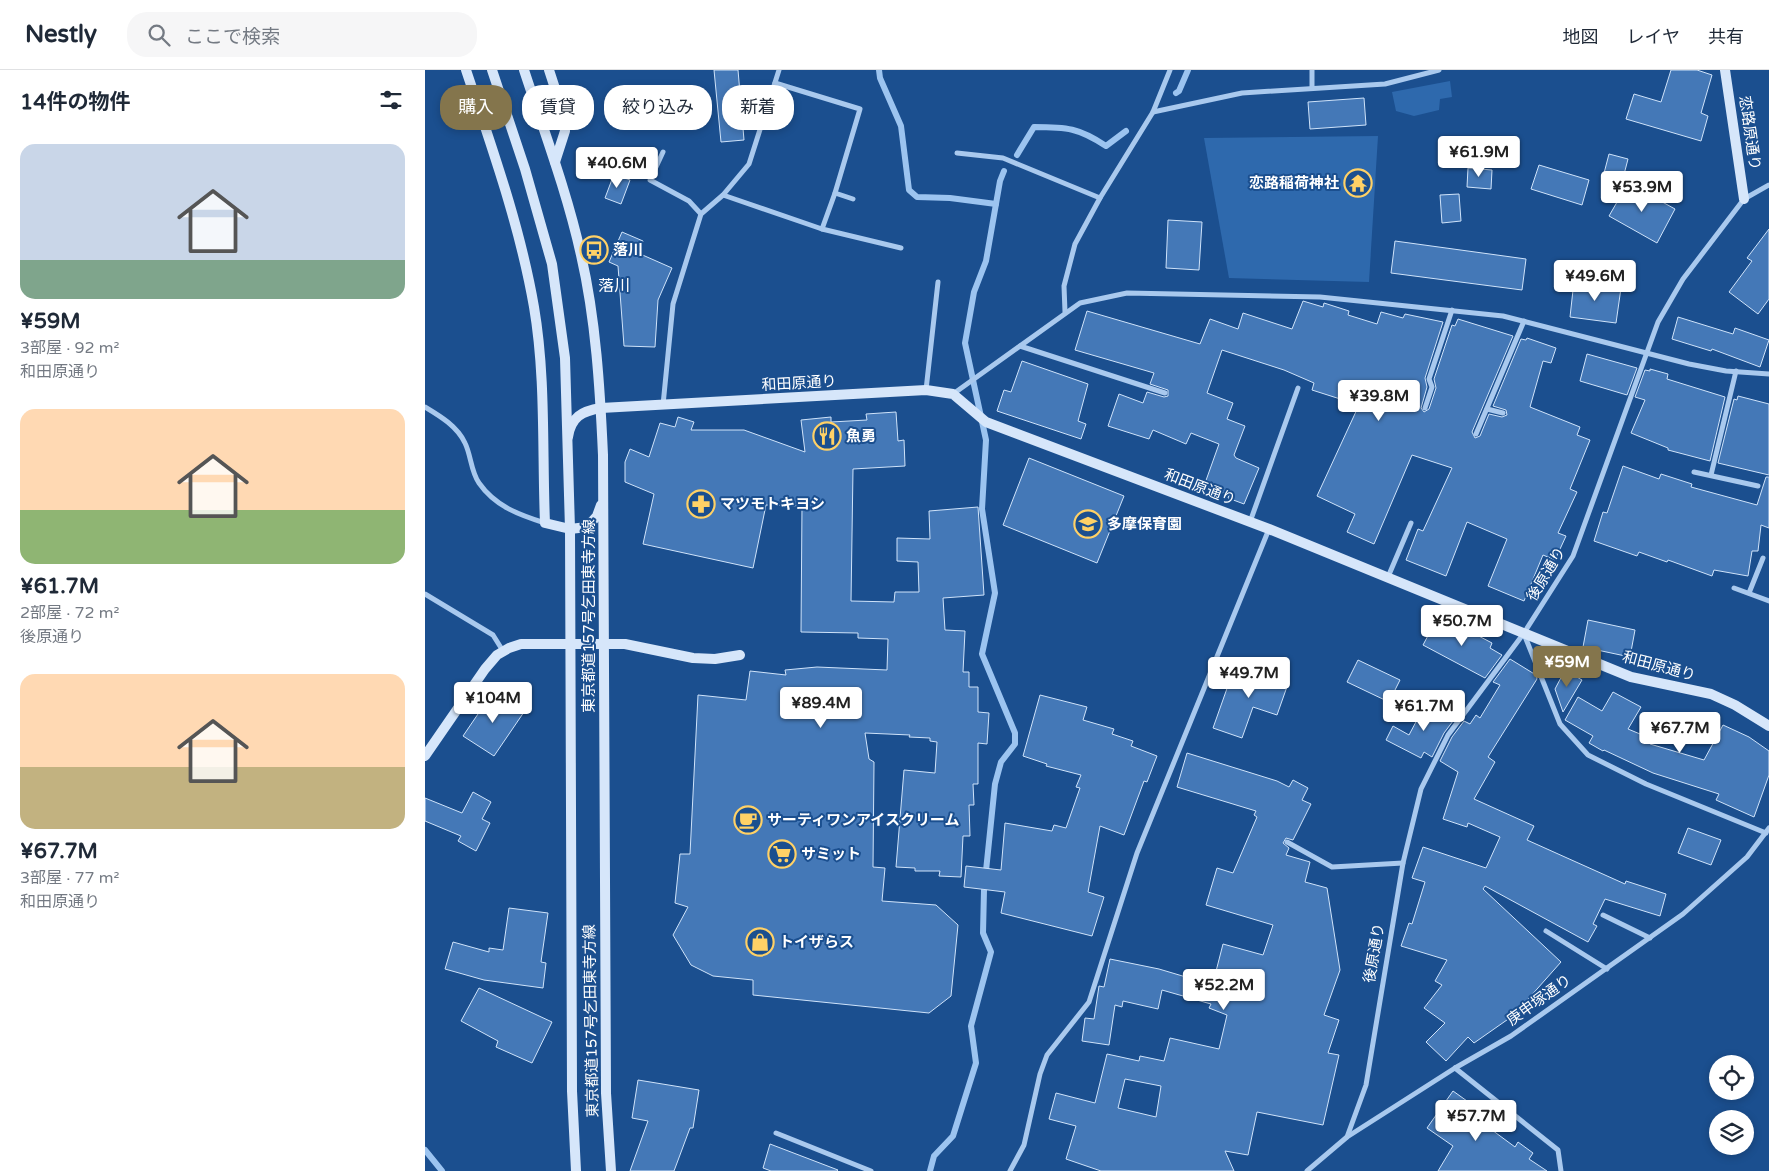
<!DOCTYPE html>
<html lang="ja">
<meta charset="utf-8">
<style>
body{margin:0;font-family:"Varela Round","Noto Sans JP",sans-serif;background:#f6f6f7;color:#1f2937;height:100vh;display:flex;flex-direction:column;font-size:19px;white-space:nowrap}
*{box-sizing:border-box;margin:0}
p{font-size:16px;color:#747a83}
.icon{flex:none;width:28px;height:28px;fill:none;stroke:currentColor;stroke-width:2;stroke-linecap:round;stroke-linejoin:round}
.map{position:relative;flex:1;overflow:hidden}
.sheet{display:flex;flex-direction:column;background:#fff;width:425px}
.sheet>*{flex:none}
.guide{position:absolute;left:15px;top:15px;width:475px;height:45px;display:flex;gap:10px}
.controls{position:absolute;left:1284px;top:985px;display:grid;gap:10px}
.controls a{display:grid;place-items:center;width:45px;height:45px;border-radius:50%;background:#fff;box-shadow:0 2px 8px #0003;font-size:25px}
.price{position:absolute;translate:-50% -42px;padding:0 11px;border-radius:5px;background:#fff;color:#222;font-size:16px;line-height:32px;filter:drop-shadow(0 1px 2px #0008)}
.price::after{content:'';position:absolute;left:50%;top:30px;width:15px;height:11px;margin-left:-8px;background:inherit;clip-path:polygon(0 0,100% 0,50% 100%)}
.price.on{background:#84754c;color:#fff}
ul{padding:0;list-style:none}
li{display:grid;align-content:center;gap:10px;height:265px;padding:0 20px}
li span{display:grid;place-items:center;height:155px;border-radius:15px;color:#555}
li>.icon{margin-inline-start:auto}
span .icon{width:90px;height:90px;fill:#fffc;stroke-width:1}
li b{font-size:21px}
h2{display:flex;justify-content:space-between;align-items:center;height:60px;padding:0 20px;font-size:21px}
.chip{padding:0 18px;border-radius:20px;background:#fff;box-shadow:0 2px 8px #0003;font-size:18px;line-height:45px}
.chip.on{background:#84754c;color:#fff}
header{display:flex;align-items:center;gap:30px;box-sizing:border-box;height:70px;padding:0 25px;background:#fff;border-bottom:1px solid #e0e1e3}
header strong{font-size:24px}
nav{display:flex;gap:28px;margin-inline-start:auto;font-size:18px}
.search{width:350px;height:45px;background:#f6f6f7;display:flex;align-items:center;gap:12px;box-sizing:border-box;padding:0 18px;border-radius:20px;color:#747a83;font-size:19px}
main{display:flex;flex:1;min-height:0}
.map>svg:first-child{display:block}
.green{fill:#2e69ad}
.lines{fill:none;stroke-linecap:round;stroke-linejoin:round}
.stream{stroke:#9cc4f0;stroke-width:6}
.building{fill:#4478b7;stroke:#cfe3fa;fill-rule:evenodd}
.street{stroke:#a9c9ee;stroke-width:5}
.secondary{stroke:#d6e6fa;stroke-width:10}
.labels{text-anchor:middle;stroke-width:4;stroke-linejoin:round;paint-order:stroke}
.street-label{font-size:15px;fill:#fff;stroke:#1b4f8f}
.poi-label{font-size:15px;font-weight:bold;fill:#fff;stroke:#1b4f8f;text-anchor:start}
.neighbourhood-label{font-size:16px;fill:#fff;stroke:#1b4f8f}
</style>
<header>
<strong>Nestly</strong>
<div class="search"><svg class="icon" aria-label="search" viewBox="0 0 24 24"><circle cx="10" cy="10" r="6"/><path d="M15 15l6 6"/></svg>ここで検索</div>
<nav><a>地図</a><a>レイヤ</a><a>共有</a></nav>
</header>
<main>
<section class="sheet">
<h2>14件の物件<svg class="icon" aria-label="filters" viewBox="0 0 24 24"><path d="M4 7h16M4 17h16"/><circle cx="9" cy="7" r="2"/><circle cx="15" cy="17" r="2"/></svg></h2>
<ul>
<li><span style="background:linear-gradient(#c9d6e8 75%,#7fa58c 0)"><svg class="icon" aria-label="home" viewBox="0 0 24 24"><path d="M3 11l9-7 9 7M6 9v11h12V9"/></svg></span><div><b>¥59M</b><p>3部屋 · 92 m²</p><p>和田原通り</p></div></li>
<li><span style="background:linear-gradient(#ffd9b3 65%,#8fb573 0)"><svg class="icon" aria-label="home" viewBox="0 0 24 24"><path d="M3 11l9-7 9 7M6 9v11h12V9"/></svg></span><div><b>¥61.7M</b><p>2部屋 · 72 m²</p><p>後原通り</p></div></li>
<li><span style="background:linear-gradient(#ffd9b3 60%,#c2b280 0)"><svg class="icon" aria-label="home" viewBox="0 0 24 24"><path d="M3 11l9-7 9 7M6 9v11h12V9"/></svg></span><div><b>¥67.7M</b><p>3部屋 · 77 m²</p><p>和田原通り</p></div></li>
</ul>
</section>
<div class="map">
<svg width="1344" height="1101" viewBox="0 0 1344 1101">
<rect width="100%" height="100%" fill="#1b4f8f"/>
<g class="green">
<path d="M1025,11L1027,27L1015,29L1014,40L989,46L971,41L967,22Z"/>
<path d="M953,66L944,212L804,208L779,68Z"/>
</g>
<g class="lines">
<g class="stream">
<path d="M454,0L455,8L476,56L484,120L492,127L525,128L571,134"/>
<path d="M751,23L754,21L763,0"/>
<path d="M592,85L609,57C642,57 654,58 681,76L701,61"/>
<path d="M0,1080L17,1101"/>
<path d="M505,1101L509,1086L528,1066L551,993L546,956L566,882L558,863L559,820L570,714L576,692L590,674V663L557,584L570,523L557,439L561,370L540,273L549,222L561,191L575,111L579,101"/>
</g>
</g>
<g class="building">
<path d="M289,0H313L319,70L296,72Z"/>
<path d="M1246,0H1272L1287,5L1276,43L1283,46L1276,71L1201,49L1209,24L1236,32Z"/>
<path d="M939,28L941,55L885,59L883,32Z"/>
<path d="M1184,84L1203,89L1196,116L1177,111Z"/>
<path d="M1114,95L1164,110L1157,135L1106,119Z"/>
<path d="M1043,98L1067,100L1066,119L1042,117Z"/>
<path d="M189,104L205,110L196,134L180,128Z"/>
<path d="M1203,113L1250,139L1232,173L1184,146Z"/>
<path d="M1034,124L1036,151L1017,153L1015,125Z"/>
<path d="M743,150L777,152L774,200L741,198Z"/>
<path d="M1344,159V229L1333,244L1304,222L1327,191L1322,188Z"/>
<path d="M197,162L218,171L213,183L247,198L233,230L230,277L199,276L193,196L184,192Z"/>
<path d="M970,171L1101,189L1097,220L966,203Z"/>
<path d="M1149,211L1196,218L1191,253L1145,247Z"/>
<path d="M878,231L898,237L899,233L924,241L923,245L952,254L956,242L978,248L980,244L1018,252L1000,308L1002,317L996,338L999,342L1004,339L1011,318L1009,309L1027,255L1030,256L1033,249L1088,266L1047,362L1050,368L1055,366L1064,344L1077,347L1082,345L1081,340L1068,336L1096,269L1101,270L1102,268L1131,278L1126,293L1118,291L1105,337L1155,357L1152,365L1165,370L1145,419L1152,422L1133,463L1141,466L1130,490L1118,485L1099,531L1063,516L1082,469L1042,452L1021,506L981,490L993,459L998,461L1027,398L987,385L949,474L922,462L930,444L892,426L934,335L887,320L889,313L859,300L797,280L782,323L808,333L802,349L820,356L809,385L811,388L834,398L819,434L803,428L804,425L779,416L794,374L766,363L761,374L728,360L724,369L683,356L694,324L718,333L722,322L739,327L743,326V320L725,314L729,303L650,280L662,241L775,274L785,249L813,259L818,243L867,259Z"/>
<path d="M1253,247L1308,264L1310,258L1344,270L1335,297L1287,279L1286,281L1247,269Z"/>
<path d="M1162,284L1212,298L1202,325L1155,311Z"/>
<path d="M597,291L663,314L653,351L661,354L656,369L572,341L579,320L586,322Z"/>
<path d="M1225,299L1243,304L1242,309L1300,327L1285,391L1243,380V378L1206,363L1220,330L1210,327L1220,300L1225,301Z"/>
<path d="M1313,326L1344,334V405L1293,393L1309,329L1312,330Z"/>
<path d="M471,342L473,371L479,370L480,396L428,399L426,531L469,532L470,522H494L493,492L472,491V468L505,469L504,441L553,437L559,525L518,528L520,560L540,561L538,602H544V617H553V642L564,643L562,674L553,673V714H548L549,735H544L545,766H538L536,807L514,806L515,801H490V798L471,797L479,700L510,703L512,672L505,671V668L484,667L485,665L440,663L444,689L449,692L448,797L460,798L457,831L511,835L533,855L526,926L504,943L328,925V910L288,906L266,895L248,865L263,837L250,833L255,784H265L273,625L321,630L325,601L361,605L360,600L392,597L462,600L463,569L433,568V563L376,562L377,436L341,435L328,498L218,474L229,424L200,412V392L205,379L224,387L235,353L250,357L253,347L269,352L266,360H319L380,382L376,350L406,347V352L442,350L441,344Z"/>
<path d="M604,388L699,426L672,493L578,455Z"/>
<path d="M1198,396L1234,409L1236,404L1267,414L1266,417L1332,435L1341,407H1344V458L1336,455L1333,481H1327L1323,506L1289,500L1287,506L1243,490L1242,492L1214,482L1212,486L1169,471L1178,442L1182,443Z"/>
<path d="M1014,545L1067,573L1065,578L1077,585L1060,608L998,575Z"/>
<path d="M1163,550L1210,560L1205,587L1158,577Z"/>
<path d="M1085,589L1111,605L1112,609L1063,687L1070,692L1049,729L1109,756L1102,770L1200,814L1201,811L1241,824L1235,846L1180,829L1168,854L1172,856L1163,872L1060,816L1058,819L1136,892L1089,945L1049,973L1043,967L1021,991L1001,972L1020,953L999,938L1017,915L1010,911L1022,890L976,876L984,853L987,854L1000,812L987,808L998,777L1061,798L1075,767L1043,753L1042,757L1018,749L1033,702L1015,691L1027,667L1039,651L1045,654L1051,645L1055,648L1075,615L1068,612Z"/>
<path d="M933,590L975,610L964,632L922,612Z"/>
<path d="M811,593L864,611L852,645L828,637L817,668L788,658Z"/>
<path d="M1140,600L1157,610L1138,642L1130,619Z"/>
<path d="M68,622L99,642L69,686L38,666Z"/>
<path d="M1188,622L1216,637L1203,659L1227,669L1225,674L1279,690L1298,655L1324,667L1344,681V705L1329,747L1291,730L1294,724L1228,703L1179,680L1178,681L1164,673L1168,666L1140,650L1153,627L1177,641Z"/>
<path d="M615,625L662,637L658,650L689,659L687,664L708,671L706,676L732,686L722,712L719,711L699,765L675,756L663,822L679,827L667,866L576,843L580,822L539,817L541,796L576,800L580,753L627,761L629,755L641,758L655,718L651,717L656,705L621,696L622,694L598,686Z"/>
<path d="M1002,631L1031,647L1019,663L1007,687L999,682L996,688L961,670L968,656L984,665Z"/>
<path d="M762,683L852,711L864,717L868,710L883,718L877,730L886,734L868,770L861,768L858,773L864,778L861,785L885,792L880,812L902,818L915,900L899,945L914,950L903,983L914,985L898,1055L832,1042L823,1085L800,1081L809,1101H676L641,1089L651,1056L624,1049L631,1023L670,1033L682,984L714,991L715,986L739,991L745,968L794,979L802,945L784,938L786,934L737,920L733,939L698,931L697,937L690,935L684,975L657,971L660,948L669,949L674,916L679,917L685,889L734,899L771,910L772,907L788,913L798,874L838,885L848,855L781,835L792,798L808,803L832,747L829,745L831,741L752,717ZM700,1009L736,1016L731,1047L693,1038Z"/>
<path d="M48,722L66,732L57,749L65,753L51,781L33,771L36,766L0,751V728L37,743Z"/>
<path d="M1263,758L1296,770L1286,795L1253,783Z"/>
<path d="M84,838L123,843L116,892L121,893L118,918L59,910L20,899L28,872L64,882V878L78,880Z"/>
<path d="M54,918L127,952L107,993L71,977L73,971L36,951Z"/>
<path d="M213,1010L274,1020L268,1058H265L249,1101H205L223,1051L207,1048Z"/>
<path d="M1028,1021L1049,1036L1044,1043L1090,1077L1093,1072L1108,1083L1104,1089L1122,1101H1013L1028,1076L1002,1058Z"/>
<path d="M345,1074L413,1100L412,1101H346L338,1098Z"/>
</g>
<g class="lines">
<g class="street">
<path d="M350,13L435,39L410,123L397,159"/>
<path d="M887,17V0"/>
<path d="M728,42L817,23L960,14L1014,0"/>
<path d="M238,82L225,110L264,131L276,144"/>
<path d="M532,83L578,88L675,128"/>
<path d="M410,123L428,129"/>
<path d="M298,125L397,159L476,178"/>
<path d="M640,242L639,216L650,174L675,128L728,42L745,0"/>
<path d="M595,276L740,323"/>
<path d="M501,320L513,212"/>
<path d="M528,324L655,233L702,223L895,227L1078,246L1264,294L1301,301L1344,304"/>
<path d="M238,335L248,234L276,144L298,125L324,94L354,0"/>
<path d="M0,337C15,346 32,356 40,373C46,385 46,402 54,413C70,436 94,445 120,453"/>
<path d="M1000,338L1007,317L1004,309L1027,240"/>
<path d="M1062,339L1078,343"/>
<path d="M1051,364L1099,251"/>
<path d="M1269,402L1333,416"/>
<path d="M1286,405L1311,301"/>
<path d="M825,452L873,318"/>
<path d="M963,507L986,453"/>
<path d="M1309,518L1344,531"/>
<path d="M1324,523L1338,488"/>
<path d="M0,524L68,565L78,581"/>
<path d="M1099,564L1135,654L1163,685L1221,714L1341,763"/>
<path d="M862,772L907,797L978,793"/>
<path d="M1178,845L1225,868"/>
<path d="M1121,861L1182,899"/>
<path d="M1030,998L1133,1080L1136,1101"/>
<path d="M351,1063L446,1101"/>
<path d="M922,1067L941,1015L978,793L996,719L1023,665L1099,563L1148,486L1233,252L1258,209L1319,129L1344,115"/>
<path d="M585,1101L599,1075L615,1004L622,985L664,932L712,783L844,459"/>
<path d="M882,1101L922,1067L1030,998L1086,966L1258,844L1322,787L1344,758"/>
</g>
<g class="secondary">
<path d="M41,0C67,78 95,156 109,237C121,307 117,382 120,453L145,459L162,457L172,446L176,435"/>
<path d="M67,0L100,99L127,194L140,288L145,459L147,1021L151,1101"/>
<path d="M99,0C119,61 142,122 156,185C171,250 175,319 178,385L181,1023L186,1101"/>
<path d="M124,0L139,46L140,61L130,92"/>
<path d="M1300,0L1319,129"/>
<path d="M143,367C146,347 157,341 176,338L501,320L528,324L561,352L844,459L1206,607L1286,624L1310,635L1344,656"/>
<path d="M0,686L60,599L72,585L84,578L96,574H200L268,588L290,589L315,585"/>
</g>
</g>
<defs>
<g id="temple-ring" transform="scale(1.4375)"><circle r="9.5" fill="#1b4f8f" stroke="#ffd166" stroke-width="1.5"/><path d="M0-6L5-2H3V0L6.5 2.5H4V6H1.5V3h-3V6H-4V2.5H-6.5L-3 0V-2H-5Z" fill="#ffd166"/></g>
<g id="bus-ring" transform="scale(1.4375)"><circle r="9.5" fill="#1b4f8f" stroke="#ffd166" stroke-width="1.5"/><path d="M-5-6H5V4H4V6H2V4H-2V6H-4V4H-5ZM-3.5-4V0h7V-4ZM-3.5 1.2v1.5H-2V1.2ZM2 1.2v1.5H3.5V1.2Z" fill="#ffd166"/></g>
<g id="restaurant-ring" transform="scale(1.4375)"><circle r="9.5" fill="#1b4f8f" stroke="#ffd166" stroke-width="1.5"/><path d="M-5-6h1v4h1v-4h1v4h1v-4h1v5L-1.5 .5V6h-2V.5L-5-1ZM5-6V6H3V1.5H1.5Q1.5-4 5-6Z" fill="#ffd166"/></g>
<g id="pharmacy-ring" transform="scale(1.4375)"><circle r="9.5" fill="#1b4f8f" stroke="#ffd166" stroke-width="1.5"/><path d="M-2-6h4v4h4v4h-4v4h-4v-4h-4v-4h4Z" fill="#ffd166"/></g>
<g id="school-ring" transform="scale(1.4375)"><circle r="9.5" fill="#1b4f8f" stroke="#ffd166" stroke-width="1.5"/><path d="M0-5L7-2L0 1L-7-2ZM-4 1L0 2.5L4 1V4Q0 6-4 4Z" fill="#ffd166"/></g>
<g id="cafe-ring" transform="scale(1.4375)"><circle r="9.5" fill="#1b4f8f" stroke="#ffd166" stroke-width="1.5"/><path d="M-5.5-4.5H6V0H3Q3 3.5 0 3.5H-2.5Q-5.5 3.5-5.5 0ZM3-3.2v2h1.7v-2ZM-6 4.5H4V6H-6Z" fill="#ffd166"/></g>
<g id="supermarket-ring" transform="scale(1.4375)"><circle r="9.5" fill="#1b4f8f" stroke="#ffd166" stroke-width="1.5"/><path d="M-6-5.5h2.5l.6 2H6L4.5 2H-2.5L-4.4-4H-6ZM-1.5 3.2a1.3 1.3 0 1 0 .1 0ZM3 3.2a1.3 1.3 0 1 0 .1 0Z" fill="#ffd166"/></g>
<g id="shop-ring" transform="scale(1.4375)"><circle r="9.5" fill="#1b4f8f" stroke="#ffd166" stroke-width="1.5"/><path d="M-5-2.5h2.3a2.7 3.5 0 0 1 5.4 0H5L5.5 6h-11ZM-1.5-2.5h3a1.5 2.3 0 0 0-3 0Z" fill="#ffd166"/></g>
</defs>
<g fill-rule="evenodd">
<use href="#temple-ring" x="933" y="113"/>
<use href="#bus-ring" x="169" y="180"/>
<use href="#restaurant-ring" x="402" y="366"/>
<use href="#pharmacy-ring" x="276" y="434"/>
<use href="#school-ring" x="663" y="454"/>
<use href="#cafe-ring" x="323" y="750"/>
<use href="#supermarket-ring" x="357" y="784"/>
<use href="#shop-ring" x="335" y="872"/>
</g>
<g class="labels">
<g class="street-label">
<text transform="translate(1325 63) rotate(82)" y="5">恋路原通り</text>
<text transform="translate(374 313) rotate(-3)" y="5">和田原通り</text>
<text transform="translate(775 417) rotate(21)" y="5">和田原通り</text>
<text transform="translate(1121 504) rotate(-59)" y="5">後原通り</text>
<text transform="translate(164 546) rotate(-90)" y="5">東京都道157号乞田東寺方線</text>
<text transform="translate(1234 596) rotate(15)" y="5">和田原通り</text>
<text transform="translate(949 883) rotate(-80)" y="5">後原通り</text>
<text transform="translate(1114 930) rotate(-36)" y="5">庚申塚通り</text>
<text transform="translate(166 951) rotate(-91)" y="5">東京都道157号乞田東寺方線</text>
</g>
<g class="poi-label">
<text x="914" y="118" text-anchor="end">恋路稲荷神社</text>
<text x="188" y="185">落川</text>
<text x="421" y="371">魚勇</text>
<text x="295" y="439">マツモトキヨシ</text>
<text x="682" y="459">多摩保育園</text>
<text x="342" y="755">サーティワンアイスクリーム</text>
<text x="376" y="789">サミット</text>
<text x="354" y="877">トイザらス</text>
</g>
<g class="neighbourhood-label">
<text x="189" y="221">落川</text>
</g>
</g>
</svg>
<div class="controls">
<a><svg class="icon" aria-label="locate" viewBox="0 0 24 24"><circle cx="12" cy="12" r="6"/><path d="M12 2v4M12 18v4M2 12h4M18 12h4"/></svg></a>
<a><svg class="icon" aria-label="layers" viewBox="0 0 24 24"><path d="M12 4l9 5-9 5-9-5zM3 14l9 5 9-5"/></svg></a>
</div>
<b class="price" style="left:1054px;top:108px">¥61.9M</b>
<b class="price" style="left:192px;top:119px">¥40.6M</b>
<b class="price" style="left:1217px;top:143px">¥53.9M</b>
<b class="price" style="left:1170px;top:232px">¥49.6M</b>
<b class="price" style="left:954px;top:352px">¥39.8M</b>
<b class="price" style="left:1037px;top:577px">¥50.7M</b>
<b class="price on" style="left:1142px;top:618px">¥59M</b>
<b class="price" style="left:824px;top:629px">¥49.7M</b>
<b class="price" style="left:68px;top:654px">¥104M</b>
<b class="price" style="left:396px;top:659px">¥89.4M</b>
<b class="price" style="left:999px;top:662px">¥61.7M</b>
<b class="price" style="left:1255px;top:684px">¥67.7M</b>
<b class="price" style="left:799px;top:941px">¥52.2M</b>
<b class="price" style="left:1051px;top:1072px">¥57.7M</b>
<div class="guide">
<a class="chip on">購入</a>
<a class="chip">賃貸</a>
<a class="chip">絞り込み</a>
<a class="chip">新着</a>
</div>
</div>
</main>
